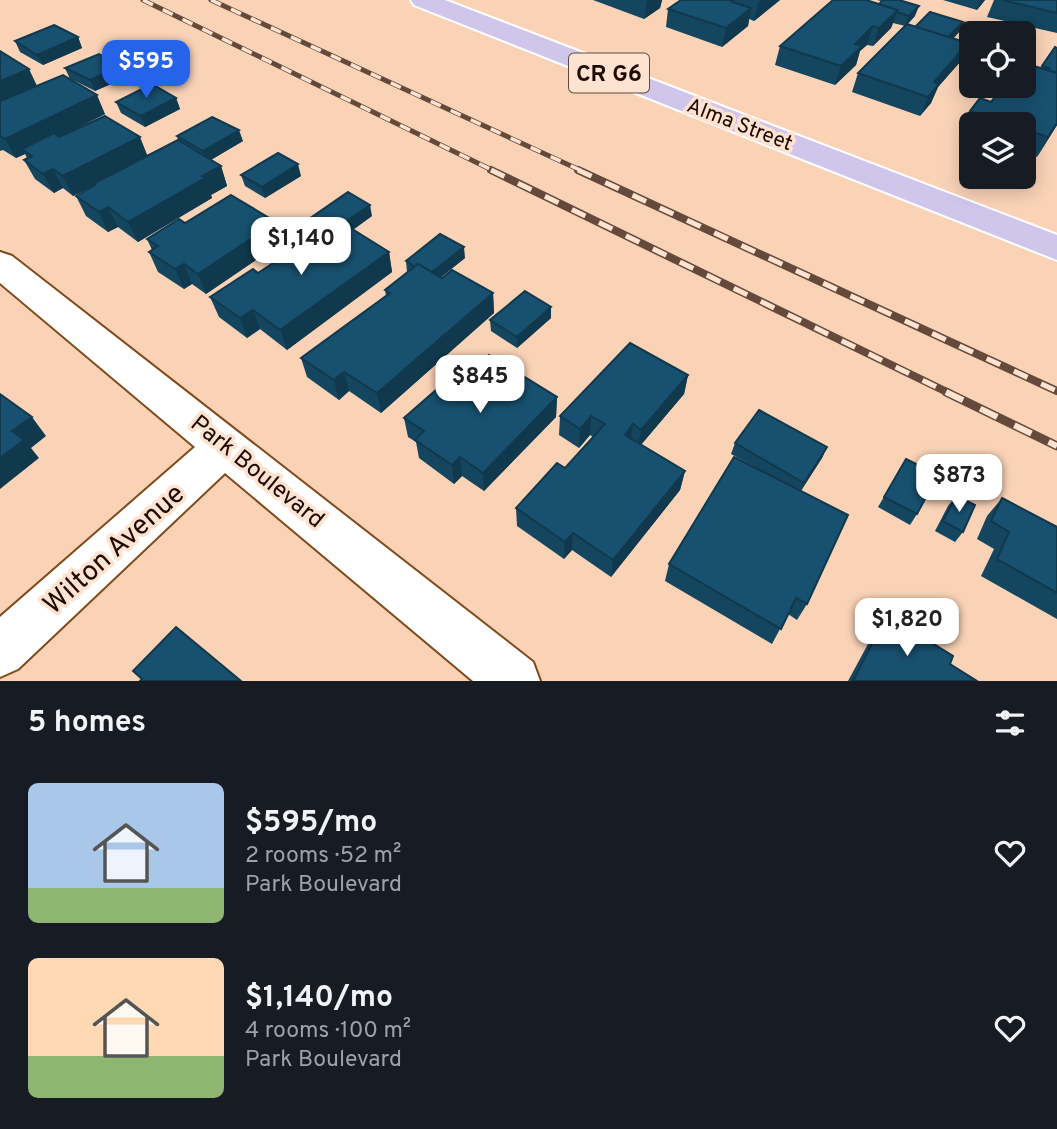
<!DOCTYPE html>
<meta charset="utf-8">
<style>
body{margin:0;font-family:Overpass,sans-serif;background:#20242c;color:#f1f3f6;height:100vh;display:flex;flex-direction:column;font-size:26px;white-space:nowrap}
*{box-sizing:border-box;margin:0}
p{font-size:23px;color:#9ea1a6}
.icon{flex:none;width:38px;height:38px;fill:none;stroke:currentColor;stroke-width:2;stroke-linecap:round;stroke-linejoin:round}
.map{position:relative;height:681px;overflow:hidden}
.panel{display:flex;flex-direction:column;background:#171b24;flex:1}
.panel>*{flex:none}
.controls{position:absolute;left:959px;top:21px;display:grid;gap:14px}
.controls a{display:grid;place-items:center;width:77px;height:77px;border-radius:10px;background:#171b24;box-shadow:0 4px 18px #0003;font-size:35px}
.price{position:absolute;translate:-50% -60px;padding:0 16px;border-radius:14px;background:#fff;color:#222;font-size:23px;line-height:46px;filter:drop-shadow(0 2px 4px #0008)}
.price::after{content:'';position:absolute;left:50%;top:42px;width:21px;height:16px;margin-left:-10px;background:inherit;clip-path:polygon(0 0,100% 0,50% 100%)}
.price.active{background:#2563eb;color:#fff}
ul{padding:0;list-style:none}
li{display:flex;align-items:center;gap:21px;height:175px;padding:0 28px}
li span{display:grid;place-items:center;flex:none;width:196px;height:140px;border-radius:10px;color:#555}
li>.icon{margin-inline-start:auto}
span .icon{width:84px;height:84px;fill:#fffc;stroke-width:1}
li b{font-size:30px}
h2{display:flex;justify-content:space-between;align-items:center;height:84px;padding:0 28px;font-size:30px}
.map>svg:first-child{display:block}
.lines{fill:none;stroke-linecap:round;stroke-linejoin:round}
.minor-casing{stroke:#814a1a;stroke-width:4}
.primary-casing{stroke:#fff;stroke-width:4}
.minor{fill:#fff;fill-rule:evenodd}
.primary{fill:#d0c5eb;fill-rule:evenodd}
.rail-far2-casing{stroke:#65493b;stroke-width:5}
.rail-far1-casing{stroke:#65493b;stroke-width:8}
.rail-casing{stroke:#65493b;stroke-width:9}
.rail-far2{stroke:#fee3d0;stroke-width:3.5;stroke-dasharray:11;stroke-linecap:butt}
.rail-far1{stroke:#fee3d0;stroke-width:5;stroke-dasharray:15;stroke-linecap:butt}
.rail{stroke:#fee3d0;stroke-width:6;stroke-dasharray:19;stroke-linecap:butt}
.wall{fill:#154660}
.shaded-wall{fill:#11394e}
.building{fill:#185170;stroke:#11394e;stroke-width:2}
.labels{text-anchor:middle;stroke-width:7;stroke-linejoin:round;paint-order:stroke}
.far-street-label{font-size:21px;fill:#1e0800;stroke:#fee3d0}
.shield{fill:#fee3d0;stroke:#614a3e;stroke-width:2}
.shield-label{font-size:23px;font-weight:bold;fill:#1e0800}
.street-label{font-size:24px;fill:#1e0800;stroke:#fee3d0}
.near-street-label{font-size:28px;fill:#1e0800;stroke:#fee3d0}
</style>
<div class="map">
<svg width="1057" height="681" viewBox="0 0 1057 681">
<rect width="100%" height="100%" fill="#fad3b7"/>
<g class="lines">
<g class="minor-casing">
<path id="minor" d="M0,252L12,256L533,662L540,681H473L225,473L18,669L0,677V617L195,447L0,283Z"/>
</g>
<g class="primary-casing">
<path id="primary" d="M411,0H445L1057,235V260L414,5Z"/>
</g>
<use href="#minor" class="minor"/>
<use href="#primary" class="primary"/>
<g class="rail-far2-casing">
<g id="rail-far2">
<path d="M143,0L494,171"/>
<path d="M211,0L582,171"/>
</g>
</g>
<g class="rail-far1-casing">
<g id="rail-far1">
<path d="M491,170L949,393"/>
<path d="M578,170L1057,391"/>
</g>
</g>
<g class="rail-casing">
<path id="rail" d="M946,392L1057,446"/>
</g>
<use href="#rail-far2" class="rail-far2"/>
<use href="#rail-far1" class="rail-far1"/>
<use href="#rail" class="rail"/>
</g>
<g class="wall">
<path d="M593,0H662L660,8L644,19Z"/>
<path d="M681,0H780L754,21L749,19L748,26L722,47L666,27L668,9Z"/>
<path d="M877,0H899L915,16L907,25L915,27L959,32L953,39L968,43L960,62L938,87L931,103L920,116L852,92L858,73L905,26L893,23L891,28L873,46L867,45L860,51L856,65L835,85L775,65L780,46L879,4L881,1Z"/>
<path d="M943,0H985L977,10Z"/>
<path d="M994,0H1057V33L987,17Z"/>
<path d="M78,37L82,48L43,65L20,52L15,41Z"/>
<path d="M1055,47L1057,125L1037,157L1024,152V124H971V134L962,131L970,111L991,102L1041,68Z"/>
<path d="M0,51L37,86L70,79L65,68L113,62L120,80L95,91L73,80L105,114L59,137L147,155L178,140L177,136L243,141L211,160L221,166L227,186L211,195L212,198L138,242L118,227L108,232L86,216L76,196L94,186L73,196L63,188L54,193L35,179L24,160L27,158L25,154L16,158L3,150L0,151Z"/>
<path d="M176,98L180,109L145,127L121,113L116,102Z"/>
<path d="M241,175L301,176L265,198L245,186Z"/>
<path d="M372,216L353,230L389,252L392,272L287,350L260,329L247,338L219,317L210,297L258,273L288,253L283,250L281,243L206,294L192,284L184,289L158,272L149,252L152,250L147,239L185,223L281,238Z"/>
<path d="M465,258L441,277L493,293L494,313L381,413L349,391L339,400L307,377L301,358L386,296L385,290L407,272L406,261Z"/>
<path d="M551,318L517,348L491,331L490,320Z"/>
<path d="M688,375L684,394L641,445L685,471L680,490L611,577L572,550L564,559L517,526L516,508L565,468L593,437L590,435L579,448L559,435L560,416Z"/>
<path d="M445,395L557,397L556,417L484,491L462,476L454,484L419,458L416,442L408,437L404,418Z"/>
<path d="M735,443L827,447L822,458L801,491L807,604L797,620L788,614L772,644L665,581L669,564L753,466L731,454Z"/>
<path d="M906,459L917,514L910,525L878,507Z"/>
<path d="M956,496L963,532L955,542L935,531L948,506Z"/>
<path d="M1002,498L1057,527V619L981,576L994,549L977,539L987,516Z"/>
<path d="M887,615L950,664L977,681H848L875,631Z"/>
</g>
<g class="shaded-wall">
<path d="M647,0H662L660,8L644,19Z"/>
<path d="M761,0H780L754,21L758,3Z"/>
<path d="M981,0H985L977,10Z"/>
<path d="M919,6L915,16L905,26L909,16Z"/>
<path d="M751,8L748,26L722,47L726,28Z"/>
<path d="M898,10L891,28L873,46L879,28Z"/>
<path d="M963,22L959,32L943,49L947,38Z"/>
<path d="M873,26L867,45L860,51L856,65L835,85L841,66L855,44Z"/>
<path d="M78,37L82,48L43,65L37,55Z"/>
<path d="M968,43L960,62L938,87L931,103L920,116L934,82Z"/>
<path d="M113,62L120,80L95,91L90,80L107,64Z"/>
<path d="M29,69L38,88L0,105V81Z"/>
<path d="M97,95L105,114L27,153L22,149L25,154L16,158L5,139Z"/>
<path d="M176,98L180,109L145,127L141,116Z"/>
<path d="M1057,123V125L1037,157L1048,137Z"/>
<path d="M239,130L243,141L207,162L203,151Z"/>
<path d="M140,137L148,157L73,196L63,176Z"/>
<path d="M298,164L301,176L265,198L262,187Z"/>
<path d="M221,166L227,186L211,195L212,198L138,242L128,222Z"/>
<path d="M53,169L63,188L54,193L43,174Z"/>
<path d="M370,205L372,216L304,263L301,252Z"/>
<path d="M108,207L118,227L108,232L99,212Z"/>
<path d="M276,222L281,240L280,239L281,243L206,294L198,274Z"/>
<path d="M464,247L465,258L430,286L429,275Z"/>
<path d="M389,252L392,272L287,350L280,330Z"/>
<path d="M184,264L192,284L184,289L175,269Z"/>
<path d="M493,293L494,313L381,413L377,393Z"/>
<path d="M551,307V318L517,348V337Z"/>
<path d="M253,310L260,329L247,338L240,318Z"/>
<path d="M344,372L349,391L339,400L334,380Z"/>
<path d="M688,375L684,394L637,449L641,430Z"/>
<path d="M557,397L556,417L484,491L483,473Z"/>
<path d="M591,416L590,435L579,448L580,429Z"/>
<path d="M32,417L46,436L31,448L39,458L0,489V458L12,431Z"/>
<path d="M633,424L630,444L625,435Z"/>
<path d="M827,447L822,458L799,493L804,483Z"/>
<path d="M460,457L462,476L454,484L452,465Z"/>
<path d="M685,471L680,490L611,577L613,560Z"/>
<path d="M573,533L572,550L564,559L565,542Z"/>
</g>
<g class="building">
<path d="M681,0H734L732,2L751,8L726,28L668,9Z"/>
<path d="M833,0H866L898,10L879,28L873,26L855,44L862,46L841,66L780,46Z"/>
<path d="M883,0H899L919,6L909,16L897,12L898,10L879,4Z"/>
<path d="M1002,0H1057V13Z"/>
<path d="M930,12L963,22L948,37L915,27Z"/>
<path d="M907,24L968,43L934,82L939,84L928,97L858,73Z"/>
<path d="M54,25L78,37L37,55L15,41Z"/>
<path d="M1055,47L1057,48V73L1048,70L1049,68L1042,66Z"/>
<path d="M0,51L29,69L0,81Z"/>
<path d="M99,54L113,62L107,64L115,69L90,80L65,68Z"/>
<path d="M1024,63L1057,73V123L1048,137L1024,129V124H1009L970,111L980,98L991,102L1003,86H1024Z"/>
<path d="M63,75L97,95L5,139L0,136V101Z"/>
<path d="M152,84L176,98L141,116L116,102Z"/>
<path d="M105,116L140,137L63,176L53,169L43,174L24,160L32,156L22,149L54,133L59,137Z"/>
<path d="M212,117L239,130L203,151L177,136Z"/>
<path d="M178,140L221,166L202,176L205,178L128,222L108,207L99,212L76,196L95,185L93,184Z"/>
<path d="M278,153L298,164L262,187L241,175Z"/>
<path d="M348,192L370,205L333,230L328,227L296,249L280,239Z"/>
<path d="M231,195L276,222L198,274L184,264L175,269L149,252L158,246L147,239L179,219L185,223Z"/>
<path d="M328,227L342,236L352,229L389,252L280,330L253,310L240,318L210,297L253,269L258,273Z"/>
<path d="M440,234L464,247L432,272L418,264L415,267L406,261Z"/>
<path d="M418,264L442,278L452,270L493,293L377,393L344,372L334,380L301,358L390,293L385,290Z"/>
<path d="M525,291L551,307L517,337L490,320Z"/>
<path d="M630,343L688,375L641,430L633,424L625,435L685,471L613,560L573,533L565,542L516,508L557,463L565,468L605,424L591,416L580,429L560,416Z"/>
<path d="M489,355L557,397L483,473L460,457L452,465L415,440L424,431L404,418L437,389L445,395Z"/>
<path d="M0,394L32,417L12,431L24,440L0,458Z"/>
<path d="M759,410L827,447L804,483L735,443Z"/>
<path d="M734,457L848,515L807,604L796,598L781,629L669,564Z"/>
<path d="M906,459L938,475L917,514L884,497Z"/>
<path d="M956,496L975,505L963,532L943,521Z"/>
<path d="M1002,498L1057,527V593L997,559L1009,532L991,521Z"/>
<path d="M887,615L953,656L950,664L977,681H853Z"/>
<path d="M176,627L241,681H140L142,679L133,671Z"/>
</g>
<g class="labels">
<g class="far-street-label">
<text transform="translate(740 124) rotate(21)" y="7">Alma Street</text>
</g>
<rect class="shield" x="569" y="53.5" width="80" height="39" rx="5"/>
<g class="shield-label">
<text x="609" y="81">CR G6</text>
</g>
<g class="street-label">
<text transform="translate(258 471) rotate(39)" y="8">Park Boulevard</text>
</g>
<g class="near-street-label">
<text transform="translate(113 548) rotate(-42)" y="10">Wilton Avenue</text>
</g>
</g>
</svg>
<div class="controls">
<a><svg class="icon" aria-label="locate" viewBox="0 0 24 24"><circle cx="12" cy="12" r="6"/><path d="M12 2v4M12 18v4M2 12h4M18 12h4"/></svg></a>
<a><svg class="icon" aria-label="layers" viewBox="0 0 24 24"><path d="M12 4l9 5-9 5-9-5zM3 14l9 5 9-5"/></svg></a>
</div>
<b class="price active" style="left:146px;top:100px">$595</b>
<b class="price" style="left:301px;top:277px">$1,140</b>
<b class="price" style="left:480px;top:415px">$845</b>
<b class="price" style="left:959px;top:514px">$873</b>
<b class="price" style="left:907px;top:658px">$1,820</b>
</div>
<section class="panel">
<h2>5 homes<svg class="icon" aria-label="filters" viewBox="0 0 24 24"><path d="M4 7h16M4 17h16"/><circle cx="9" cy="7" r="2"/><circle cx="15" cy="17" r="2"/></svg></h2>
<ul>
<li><span style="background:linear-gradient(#a9c7e8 75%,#8fb573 0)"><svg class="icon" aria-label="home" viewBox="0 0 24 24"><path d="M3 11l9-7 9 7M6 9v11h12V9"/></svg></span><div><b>$595/mo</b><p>2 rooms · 52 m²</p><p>Park Boulevard</p></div><svg class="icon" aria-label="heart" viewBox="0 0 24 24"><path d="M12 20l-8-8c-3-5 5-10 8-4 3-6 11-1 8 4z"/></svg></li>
<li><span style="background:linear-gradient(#ffd9b3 70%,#8fb573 0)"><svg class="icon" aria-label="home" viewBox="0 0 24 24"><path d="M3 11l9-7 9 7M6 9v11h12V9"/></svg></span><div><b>$1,140/mo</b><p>4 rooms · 100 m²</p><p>Park Boulevard</p></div><svg class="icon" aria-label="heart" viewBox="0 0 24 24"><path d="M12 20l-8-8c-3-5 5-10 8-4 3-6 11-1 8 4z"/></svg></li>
</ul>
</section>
